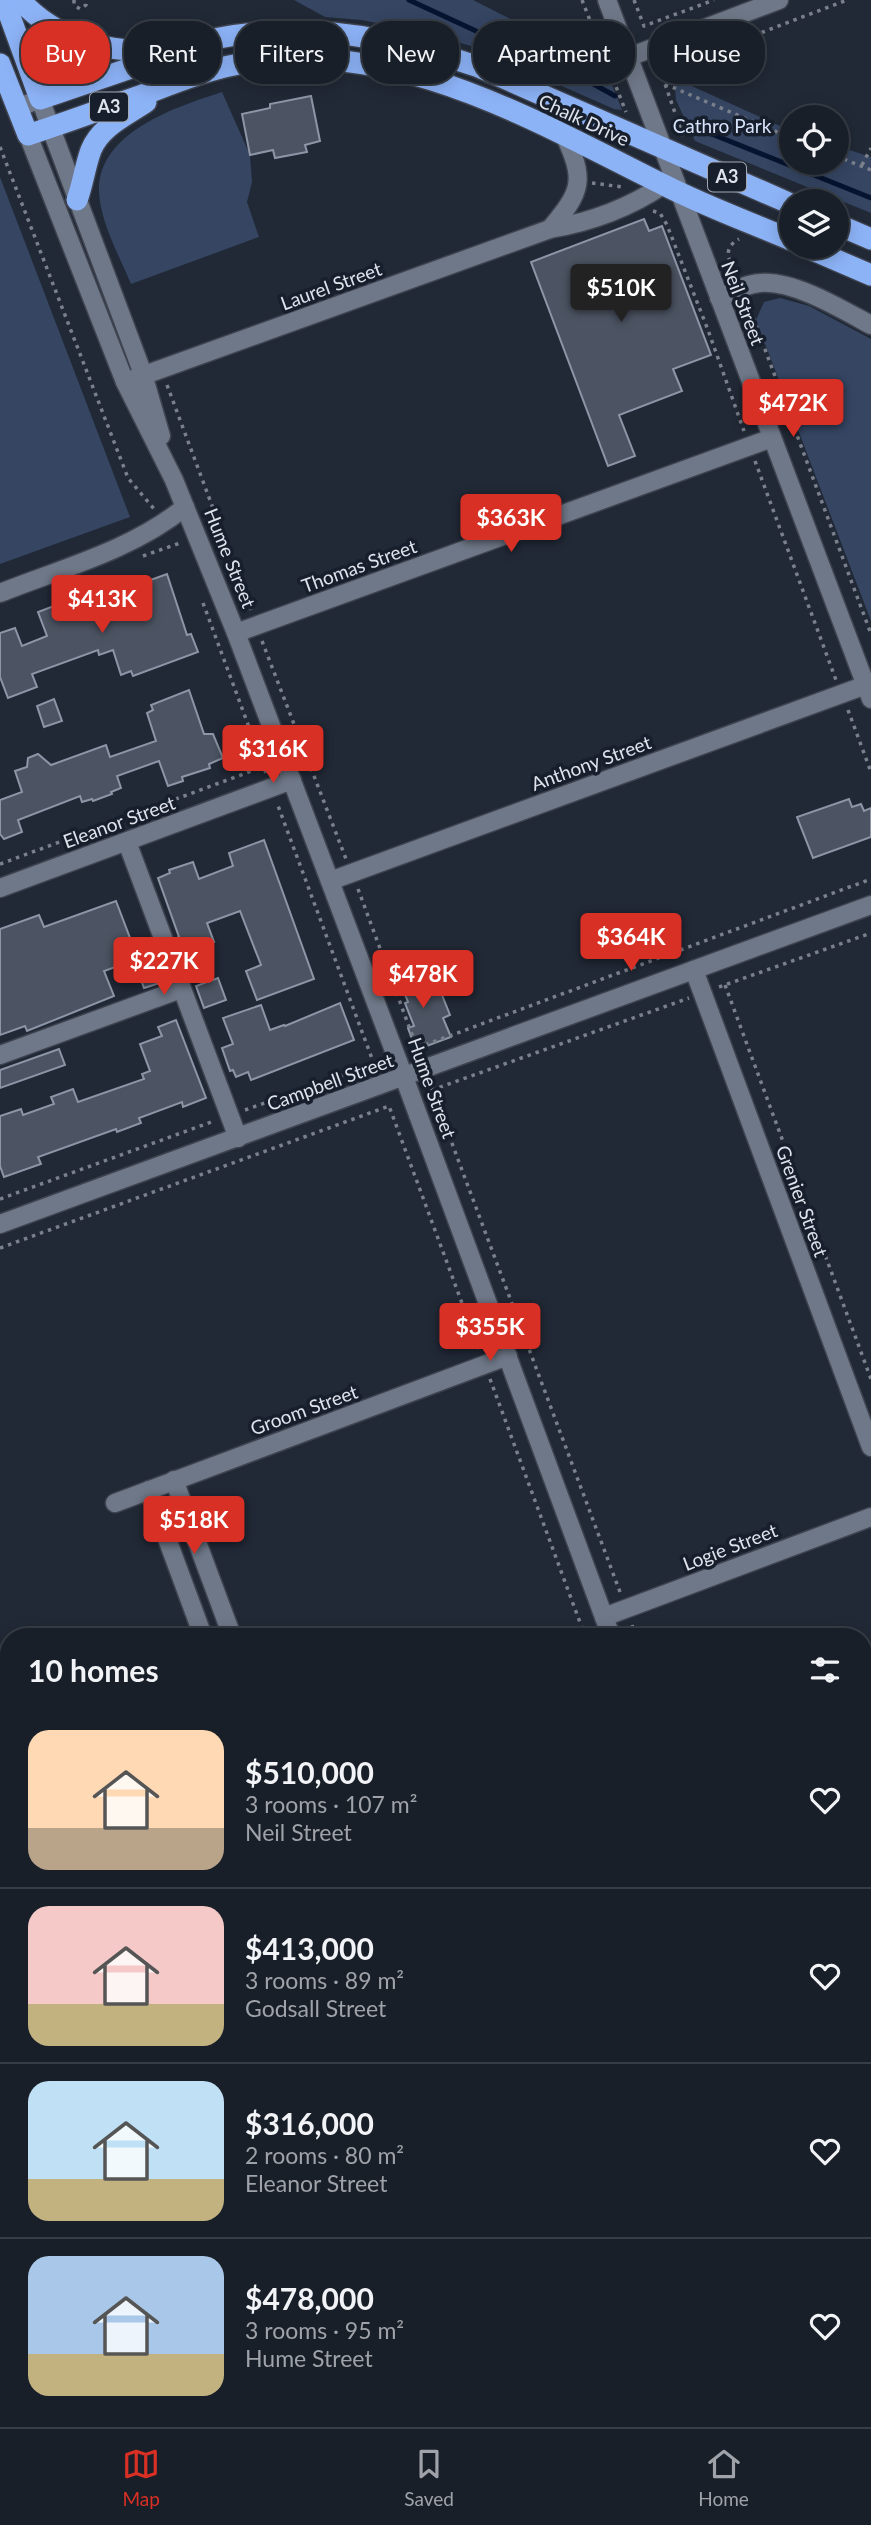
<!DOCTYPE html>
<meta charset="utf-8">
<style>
body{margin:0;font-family:Lato,sans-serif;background:#222730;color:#f1f3f6;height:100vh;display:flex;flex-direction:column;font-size:26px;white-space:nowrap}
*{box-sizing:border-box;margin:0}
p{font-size:23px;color:#9fa2a8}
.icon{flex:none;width:38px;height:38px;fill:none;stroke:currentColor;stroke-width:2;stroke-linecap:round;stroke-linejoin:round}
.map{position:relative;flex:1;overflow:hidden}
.drawer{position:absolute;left:0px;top:1628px;width:872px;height:800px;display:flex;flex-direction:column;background:#191f28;border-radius:28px 28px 0 0;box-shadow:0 4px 18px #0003,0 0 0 2px #373d45}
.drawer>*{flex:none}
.guide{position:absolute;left:21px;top:21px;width:830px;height:63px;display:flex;gap:14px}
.controls{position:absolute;left:779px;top:105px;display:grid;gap:14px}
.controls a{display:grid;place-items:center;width:70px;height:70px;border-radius:50%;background:#191f28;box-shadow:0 4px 18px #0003,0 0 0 2px #373d45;font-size:35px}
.price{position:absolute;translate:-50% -60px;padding:0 16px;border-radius:7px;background:#d93025;color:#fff;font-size:23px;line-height:46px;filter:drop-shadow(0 2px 4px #0008)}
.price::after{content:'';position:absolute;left:50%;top:42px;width:21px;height:16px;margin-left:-10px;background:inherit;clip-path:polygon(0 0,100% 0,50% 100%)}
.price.current{background:#222;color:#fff}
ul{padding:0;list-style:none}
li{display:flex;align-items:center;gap:21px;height:175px;padding:0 28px}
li+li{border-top:2px solid #373d45}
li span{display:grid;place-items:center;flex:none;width:196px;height:140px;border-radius:21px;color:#555}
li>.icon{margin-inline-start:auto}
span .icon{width:84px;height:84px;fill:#fffc;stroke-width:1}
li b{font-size:30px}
h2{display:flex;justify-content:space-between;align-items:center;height:84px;padding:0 28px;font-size:30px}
.tag{padding:0 24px;border-radius:28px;background:#191f28;box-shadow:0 4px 18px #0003,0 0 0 2px #373d45;font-size:24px;line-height:63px}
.tag.current{background:#d93025;color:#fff}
.tab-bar{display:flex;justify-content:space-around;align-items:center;height:98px;border-top:2px solid #373d45;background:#191f28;font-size:19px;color:#9fa2a8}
.tab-bar a{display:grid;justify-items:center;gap:4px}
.tab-bar .current{color:#d93025}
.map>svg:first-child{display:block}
.green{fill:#354562}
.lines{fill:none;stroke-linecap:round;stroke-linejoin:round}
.stream{stroke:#07142f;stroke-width:5}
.building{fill:#4c5463;stroke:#8d96a7;stroke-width:2}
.minor-casing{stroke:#3e434f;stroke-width:21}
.major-casing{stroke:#3e434f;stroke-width:21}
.highway-casing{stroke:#3e434f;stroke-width:24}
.path{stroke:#7b818c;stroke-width:3.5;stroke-dasharray:3.5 5;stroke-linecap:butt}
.minor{stroke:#6f7888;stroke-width:18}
.major{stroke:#819bcb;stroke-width:18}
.highway{stroke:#8db3f7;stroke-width:21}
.labels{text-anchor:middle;stroke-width:7;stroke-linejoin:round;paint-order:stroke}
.shield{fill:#181f2c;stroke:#a3a8b2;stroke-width:2}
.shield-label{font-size:18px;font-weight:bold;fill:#dee3ec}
.street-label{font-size:19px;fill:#dee3ec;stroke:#181f2c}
.park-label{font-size:19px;fill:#d7e4fb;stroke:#181f2c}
</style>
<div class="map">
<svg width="871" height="2427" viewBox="0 0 871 2427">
<rect width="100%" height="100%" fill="#212936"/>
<g class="green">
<path d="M294,0H473L592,60L611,82L622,110L614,109L471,46L415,30L361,20L325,17Z"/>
<path d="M674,78L791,131V163H836L837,146L871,157V213L695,141L676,100Z"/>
<path d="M222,92L250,155L252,182L247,202L259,237L131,284C119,255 100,222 99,191C98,132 176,107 222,92Z"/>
<path d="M0,177L130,517L0,564Z"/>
<path d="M780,298L809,306L871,339V621L756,320L764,302Z"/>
</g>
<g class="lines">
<g class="stream">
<path d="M409,0L489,37L536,52L615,96"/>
<path d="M682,122L871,198"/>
</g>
</g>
<g class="building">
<path d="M311,96L320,141L305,145L307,152L275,158L273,150L250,155L242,114L270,108V104Z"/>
<path d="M644,219L649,231L662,226L711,355L673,369L682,391L619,415L635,456L608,466L531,262Z"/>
<path d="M167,574L187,635L191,634L198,652L133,676L131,671L121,675L113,650L99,655L98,650L32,674L37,687L8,698L0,677V633L15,628L22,646L47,636L38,612L59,604L62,612Z"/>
<path d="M189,690L204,734H213L223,758L209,764L210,768L182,777L183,781L168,786L159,761L117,776L121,788L111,792L112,794L93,801L92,799L82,802L80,796L18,820L22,832L4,839L0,834V800L22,792L15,771L27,767L28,758L38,754L51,765L106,745L110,757L156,741L147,713L153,710L151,705Z"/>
<path d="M54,699L62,721L44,727L37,706Z"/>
<path d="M849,799L852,807L861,804L864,811L871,808V837L813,858L797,817Z"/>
<path d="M264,840L314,979L257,1000L246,971L261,965L240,911L207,923L214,942L183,953L177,938L179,937L158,878L170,873L169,870L193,862L199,879L233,866L229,853Z"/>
<path d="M116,901L138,959L104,971L114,996L27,1031L25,1026L0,1035V929L39,915L44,927Z"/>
<path d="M157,958L166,981L144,988L136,966Z"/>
<path d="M410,961L424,996L440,990L450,1015L443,1018L451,1037L416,1050L408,1028L414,1026L405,1003L408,1002L394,967Z"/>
<path d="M218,978L226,1000L204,1008L196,986Z"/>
<path d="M340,1003L354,1040L251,1080L248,1072L236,1077L233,1070L230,1071L222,1048L233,1044L223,1018L261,1005L270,1030L284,1025L285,1026Z"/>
<path d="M176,1020L206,1098L183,1107L182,1102L139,1118L141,1123L117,1132L116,1129L38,1157L41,1164L4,1177L0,1166V1116L21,1109L23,1115L54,1104L51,1097L73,1089L78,1102L144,1079L142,1074L150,1071L140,1044L162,1036L158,1027Z"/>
<path d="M59,1049L65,1065L0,1088V1070Z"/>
</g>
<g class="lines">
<g class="minor-casing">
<g id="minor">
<path d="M607,0L871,699"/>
<path d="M629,57L779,0"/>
<path d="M17,108L40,99L143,374L161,436"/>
<path d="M28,135L125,382L174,480L236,633L404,1077L611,1636"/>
<path d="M550,229C583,190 585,180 564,134"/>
<path d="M719,298C732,292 745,284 760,283C792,279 843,310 871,325"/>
<path d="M125,382L550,229C591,222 629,208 663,185"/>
<path d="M0,593C63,568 132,550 185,507"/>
<path d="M236,633L772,438"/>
<path d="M127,842L238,1138"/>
<path d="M330,881L866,685"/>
<path d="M0,888L292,780"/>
<path d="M694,970L871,1447"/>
<path d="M0,1055L181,989"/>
<path d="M0,1224L871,905"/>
<path d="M174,1480L232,1636"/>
<path d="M149,1490L203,1636"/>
<path d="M115,1503L508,1356"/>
<path d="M604,1617L871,1517"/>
<path d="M0,1964L9,1961"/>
<path d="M863,2317L871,2339"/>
<path d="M250,2418L253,2427"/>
<path d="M462,2418L465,2427"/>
<path d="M677,2418L680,2427"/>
<path d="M487,2427L511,2418"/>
</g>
</g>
<g class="major-casing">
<g id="major">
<path d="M863,2137L871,2134"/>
<path d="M83,2427L105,2418"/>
</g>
</g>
<g class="highway-casing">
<g id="highway">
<path d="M4,0L40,99L131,68L164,53"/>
<path d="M20,0C58,42 116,56 172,49C184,47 196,43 208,40C232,35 257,32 282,31C353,30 409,44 476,66L791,204"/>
<path d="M0,64L28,135C68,122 108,107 148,93C174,83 201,72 229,66C388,33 527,117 664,185C705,206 749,222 791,240"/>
<path d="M77,200C83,184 85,166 91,150C101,126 126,116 146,102"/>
<path d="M836,224L871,239"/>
<path d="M806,247L871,275"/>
</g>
</g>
<g class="path">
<path d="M74,0V5L80,9L86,5L87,0"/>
<path d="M582,0L626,112"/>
<path d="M634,0L644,26L714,0"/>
<path d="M50,67L56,48"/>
<path d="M665,84L791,138"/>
<path d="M683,136L665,84L671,67L847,0"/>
<path d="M0,147L128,478L155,510"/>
<path d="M836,156L871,170"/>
<path d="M862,165L871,148"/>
<path d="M592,183L623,187"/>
<path d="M809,197L820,201"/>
<path d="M653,211L660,213L667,225L708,330L744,431"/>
<path d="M735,268C725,257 726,246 739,239"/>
<path d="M750,309L871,634"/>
<path d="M167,385L251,610"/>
<path d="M755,461L836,680"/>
<path d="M143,556L180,543"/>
<path d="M203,603L266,773"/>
<path d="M262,641L346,859"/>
<path d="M848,710L871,772"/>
<path d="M0,864L249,772L263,765"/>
<path d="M358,889L417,1048L871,879"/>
<path d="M725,985L871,1379"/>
<path d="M719,987L871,933"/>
<path d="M245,1110L374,1064L277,803"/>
<path d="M0,1199L214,1121"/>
<path d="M0,1248L389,1106L479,1349"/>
<path d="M490,1379L585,1636"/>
<path d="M620,1592L432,1090L689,998"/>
<path d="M632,1625L636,1636"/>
<path d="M863,2111L871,2108"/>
<path d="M863,2380L871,2401"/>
<path d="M18,2427L41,2418"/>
<path d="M154,2427L177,2418"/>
</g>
<use href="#minor" class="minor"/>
<use href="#major" class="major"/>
<use href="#highway" class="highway"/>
</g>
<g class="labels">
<g class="shield">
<rect x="90" y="92.5" width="38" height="29" rx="5"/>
<rect x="708" y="162.5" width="38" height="29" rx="5"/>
</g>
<g class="shield-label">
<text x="109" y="113">A3</text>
<text x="727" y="183">A3</text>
</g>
<g class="street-label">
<text transform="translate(584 120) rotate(25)" y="7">Chalk Drive</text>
<text transform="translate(331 286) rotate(-20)" y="7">Laurel Street</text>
<text transform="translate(743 303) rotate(69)" y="7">Neil Street</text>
<text transform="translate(230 558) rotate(68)" y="7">Hume Street</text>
<text transform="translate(359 566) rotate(-20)" y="7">Thomas Street</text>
<text transform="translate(591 763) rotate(-20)" y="7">Anthony Street</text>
<text transform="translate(119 822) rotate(-20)" y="7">Eleanor Street</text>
<text transform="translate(330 1082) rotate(-20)" y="7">Campbell Street</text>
<text transform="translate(432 1088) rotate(70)" y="7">Hume Street</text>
<text transform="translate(802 1201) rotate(70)" y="7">Grenier Street</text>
<text transform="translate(304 1410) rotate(-20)" y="7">Groom Street</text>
<text transform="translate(730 1547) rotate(-21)" y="7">Logie Street</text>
</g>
<g class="park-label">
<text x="722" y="133">Cathro Park</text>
</g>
</g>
</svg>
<div class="controls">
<a><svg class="icon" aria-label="locate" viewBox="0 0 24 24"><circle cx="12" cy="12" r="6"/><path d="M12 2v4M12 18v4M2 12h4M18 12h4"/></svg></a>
<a><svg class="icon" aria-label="layers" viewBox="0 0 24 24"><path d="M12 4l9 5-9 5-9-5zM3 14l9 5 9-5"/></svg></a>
</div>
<b class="price current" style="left:621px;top:324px">$510K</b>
<b class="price" style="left:793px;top:439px">$472K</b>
<b class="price" style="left:511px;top:554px">$363K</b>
<b class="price" style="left:102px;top:635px">$413K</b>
<b class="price" style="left:273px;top:785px">$316K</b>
<b class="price" style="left:631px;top:973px">$364K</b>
<b class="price" style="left:164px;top:997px">$227K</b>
<b class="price" style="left:423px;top:1010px">$478K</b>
<b class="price" style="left:490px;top:1363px">$355K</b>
<b class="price" style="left:194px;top:1556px">$518K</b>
<div class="guide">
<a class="tag current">Buy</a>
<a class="tag">Rent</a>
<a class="tag">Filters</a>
<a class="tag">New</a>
<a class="tag">Apartment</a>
<a class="tag">House</a>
</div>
<section class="drawer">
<h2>10 homes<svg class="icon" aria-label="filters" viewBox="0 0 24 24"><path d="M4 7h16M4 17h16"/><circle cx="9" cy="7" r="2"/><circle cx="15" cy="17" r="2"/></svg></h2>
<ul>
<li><span style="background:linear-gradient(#ffd9b3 70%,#b9a48a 0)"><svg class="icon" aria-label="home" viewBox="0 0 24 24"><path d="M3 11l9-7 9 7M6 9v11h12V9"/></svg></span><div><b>$510,000</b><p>3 rooms · 107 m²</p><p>Neil Street</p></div><svg class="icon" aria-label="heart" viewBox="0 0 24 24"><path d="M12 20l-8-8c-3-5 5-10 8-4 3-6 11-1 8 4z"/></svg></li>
<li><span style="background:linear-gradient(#f6c9c9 70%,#c2b280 0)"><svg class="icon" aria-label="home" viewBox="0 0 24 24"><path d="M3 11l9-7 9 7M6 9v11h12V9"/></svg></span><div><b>$413,000</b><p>3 rooms · 89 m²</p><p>Godsall Street</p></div><svg class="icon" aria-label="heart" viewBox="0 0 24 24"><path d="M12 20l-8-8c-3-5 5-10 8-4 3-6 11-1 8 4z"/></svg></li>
<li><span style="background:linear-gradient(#bfe0f5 70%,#c2b280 0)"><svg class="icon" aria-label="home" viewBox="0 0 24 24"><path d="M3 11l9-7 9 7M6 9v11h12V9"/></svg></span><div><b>$316,000</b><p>2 rooms · 80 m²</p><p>Eleanor Street</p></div><svg class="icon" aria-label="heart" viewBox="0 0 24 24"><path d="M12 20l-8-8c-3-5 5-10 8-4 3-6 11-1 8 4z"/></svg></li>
<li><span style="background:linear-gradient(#a9c7e8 70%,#c2b280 0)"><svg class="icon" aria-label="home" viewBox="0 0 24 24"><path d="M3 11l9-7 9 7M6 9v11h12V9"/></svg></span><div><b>$478,000</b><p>3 rooms · 95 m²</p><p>Hume Street</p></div><svg class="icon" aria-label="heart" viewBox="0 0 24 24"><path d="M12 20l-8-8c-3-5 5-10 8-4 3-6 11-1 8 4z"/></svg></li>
</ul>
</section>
</div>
<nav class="tab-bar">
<a class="current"><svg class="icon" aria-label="map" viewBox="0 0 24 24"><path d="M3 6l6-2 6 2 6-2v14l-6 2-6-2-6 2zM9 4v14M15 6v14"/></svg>Map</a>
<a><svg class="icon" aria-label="saved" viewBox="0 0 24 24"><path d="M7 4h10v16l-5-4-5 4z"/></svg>Saved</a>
<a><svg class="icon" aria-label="home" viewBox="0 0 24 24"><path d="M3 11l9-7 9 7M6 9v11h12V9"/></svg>Home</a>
</nav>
